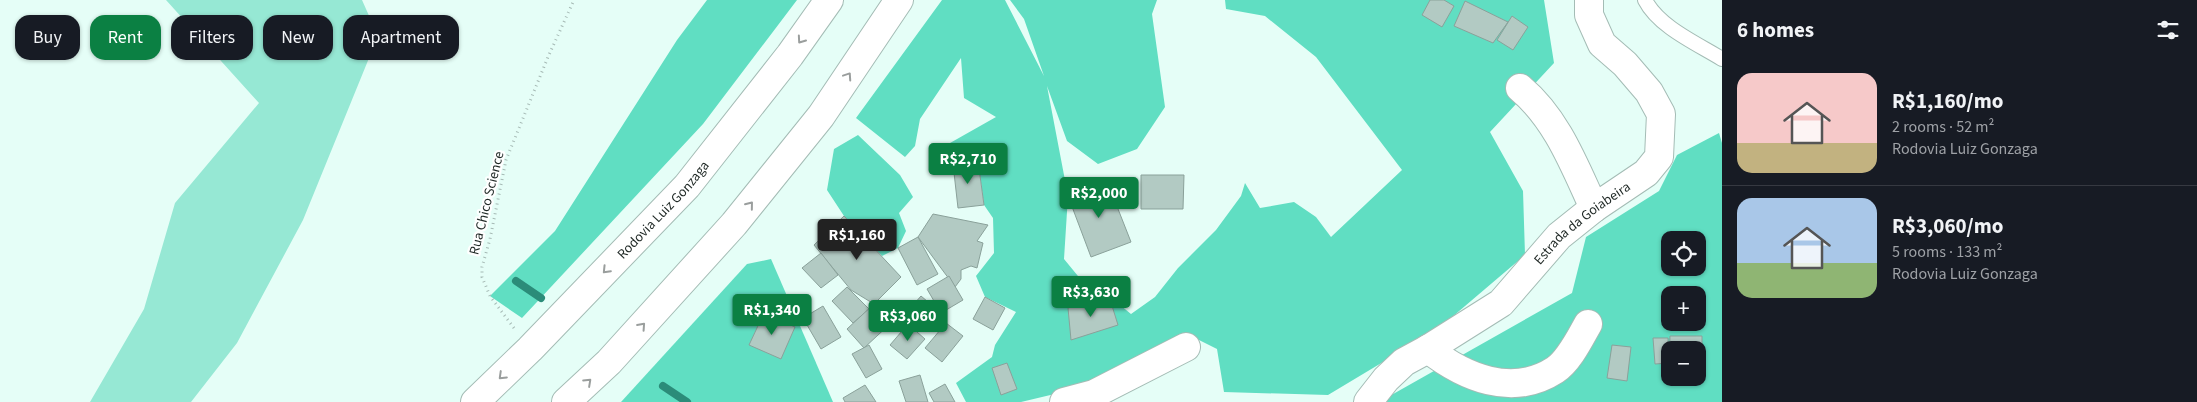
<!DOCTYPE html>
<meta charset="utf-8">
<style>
body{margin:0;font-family:"Source Sans 3",sans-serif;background:#242831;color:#f1f3f6;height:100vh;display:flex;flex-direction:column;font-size:19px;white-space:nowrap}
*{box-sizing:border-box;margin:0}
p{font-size:16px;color:#9ea1a6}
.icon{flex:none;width:28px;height:28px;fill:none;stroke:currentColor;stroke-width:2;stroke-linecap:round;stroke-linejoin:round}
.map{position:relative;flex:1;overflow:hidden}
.side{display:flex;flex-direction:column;background:#171b24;width:475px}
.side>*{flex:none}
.banner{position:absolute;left:15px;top:15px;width:475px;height:45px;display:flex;gap:10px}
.tools{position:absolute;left:1661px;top:231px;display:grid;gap:10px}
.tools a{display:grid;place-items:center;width:45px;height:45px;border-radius:10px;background:#171b24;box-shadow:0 1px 4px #0004;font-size:25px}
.price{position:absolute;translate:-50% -42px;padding:0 11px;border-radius:5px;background:#0b8043;color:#fff;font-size:16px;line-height:32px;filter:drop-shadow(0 1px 2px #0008)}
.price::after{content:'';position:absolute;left:50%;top:30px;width:15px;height:11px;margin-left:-8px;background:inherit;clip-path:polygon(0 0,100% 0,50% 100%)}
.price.on{background:#222;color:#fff}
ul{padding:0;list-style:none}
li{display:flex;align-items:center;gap:15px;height:125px;padding:0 15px}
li+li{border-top:1px solid #363941}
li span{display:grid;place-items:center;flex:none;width:140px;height:100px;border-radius:15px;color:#555}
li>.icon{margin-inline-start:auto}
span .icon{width:60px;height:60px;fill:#fffc;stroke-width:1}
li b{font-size:21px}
h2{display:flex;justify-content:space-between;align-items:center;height:60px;padding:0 15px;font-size:21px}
.pill{padding:0 18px;border-radius:15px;background:#171b24;box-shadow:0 1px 4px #0004;font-size:18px;line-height:45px}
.pill.on{background:#0b8043;color:#fff}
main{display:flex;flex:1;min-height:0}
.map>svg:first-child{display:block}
.green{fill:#96e8d4}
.forest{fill:#60dec2;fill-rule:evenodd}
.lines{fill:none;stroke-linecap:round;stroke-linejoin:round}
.stream{stroke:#2b8c79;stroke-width:8}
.building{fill:#b2cac3;stroke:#8aa19a}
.service-casing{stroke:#a4bcb5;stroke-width:16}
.minor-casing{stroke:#a4bcb5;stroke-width:30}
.trunk-casing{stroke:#a4bcb5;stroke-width:30}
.path{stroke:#a6bab5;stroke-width:3;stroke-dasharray:1 4;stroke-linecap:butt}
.service{stroke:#fff;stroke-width:14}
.minor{stroke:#fff;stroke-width:28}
.trunk{stroke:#fff;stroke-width:28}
.oneway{stroke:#9a9e9d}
.labels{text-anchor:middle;stroke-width:4.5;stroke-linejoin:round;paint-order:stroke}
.street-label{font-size:14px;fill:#1f2825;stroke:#fff}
</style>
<main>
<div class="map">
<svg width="1722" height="402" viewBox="0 0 1722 402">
<rect width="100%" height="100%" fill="#e5fef7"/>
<path class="green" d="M166,0H362L378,36L303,220L237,343L191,402H90L144,309L175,203L259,103Z"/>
<g class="forest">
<path d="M707,0H797L703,124L522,318L490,296L555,231L677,40Z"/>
<path d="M942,0H1005L1044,76L1024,19L1010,0H1157L1152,14L1165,107L1137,149L1098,164L1067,141L1047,86L1068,196L1064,259L1087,287L1109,296L1131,314L1155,297L1178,268L1216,230L1241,196L1245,183L1260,208L1294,202L1316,217L1331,237L1402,170L1316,57L1265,16L1226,9L1225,0H1544L1554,63L1490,132L1523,191L1525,255L1438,329L1328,395L1224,392L1217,349L1189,335L1105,382L1021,402H966L956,383L992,357L995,345L1016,312L985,297L976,276L994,253L993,218L984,205L978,161L953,164L950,143L996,117L964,98L961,58L920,119L915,146L905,157L856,118Z"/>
<path d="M1719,133L1722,143V402H1379L1572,293L1586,237L1659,191L1677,155ZM1670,240H1698V268H1670ZM1670,295H1698V322H1670ZM1670,350H1698V378H1670Z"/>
<path d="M858,135L900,175L913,197L899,213L906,231L898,248L882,256L844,216L827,190L834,149Z"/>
<path d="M771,259L833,402H621L747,264Z"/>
</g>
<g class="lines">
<g class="stream">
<path d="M516,281L541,298"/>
<path d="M663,386L687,402"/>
</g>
</g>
<g class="building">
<path d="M1430,0H1444L1454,6L1442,27L1422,15Z"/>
<path d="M1465,1L1508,22L1493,43L1454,26Z"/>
<path d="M1512,16L1528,27L1513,50L1497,40Z"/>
<path d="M978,161L984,205L958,208L953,164Z"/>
<path d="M1141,175H1184L1183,209H1141Z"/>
<path d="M1107,181L1131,242L1091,257L1068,196Z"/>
<path d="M933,214L988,225L977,241L983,243L977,268L971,266L961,270V279L955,287L918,237Z"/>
<path d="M844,216L901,277L874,304L851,290L814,245Z"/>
<path d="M918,237L938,274L917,285L898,248Z"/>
<path d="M821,253L838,275L821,288L802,268Z"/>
<path d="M949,276L963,300L941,313L927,289Z"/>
<path d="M847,287L869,309L853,323L832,301Z"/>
<path d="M921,296L941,313L928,329L907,312Z"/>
<path d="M1109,296L1118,325L1071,340L1068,308Z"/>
<path d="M985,297L1005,308L993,330L973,319Z"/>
<path d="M874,304L891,323L864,348L847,329Z"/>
<path d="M823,306L841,337L821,349L803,318Z"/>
<path d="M764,313L795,327L781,359L749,345Z"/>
<path d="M946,323L963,336L942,362L925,348Z"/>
<path d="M908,324L925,339L907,359L890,345Z"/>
<path d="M1670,336H1702V376H1698V350H1670L1669,376Z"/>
<path d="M1653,338H1668L1669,363L1655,364Z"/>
<path d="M869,345L882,369L866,378L852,354Z"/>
<path d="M1612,345L1631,347L1627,381L1607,378Z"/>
<path d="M1007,363L1017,389L1001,395L992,368Z"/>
<path d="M920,375L928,402H906L899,381Z"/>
<path d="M945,384L955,402H934L929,393Z"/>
<path d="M865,385L876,402H845L843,398Z"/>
</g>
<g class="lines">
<g class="service-casing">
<path id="service" d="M1645,0C1659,27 1696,43 1722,59"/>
</g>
<g class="minor-casing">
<g id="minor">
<path d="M1520,88C1557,119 1574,165 1594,208"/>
<path d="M1428,349C1464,377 1512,398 1555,370C1569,361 1580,338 1588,324"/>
<path d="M1064,402L1094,394L1186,347"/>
<path id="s1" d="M1368,402L1386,379L1404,362L1428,349L1501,303L1559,236L1594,208L1646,173L1659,157L1661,114L1649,92L1625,64L1602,44L1589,15V0"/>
</g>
</g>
<g class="trunk-casing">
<g id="trunk">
<path id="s2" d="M475,402L530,349L687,186L790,55L829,0"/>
<path d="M566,402L609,362L734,224L821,116L899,0"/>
</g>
</g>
<path class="path" d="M514,328L490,296L482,277V267L490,239L506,160L548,57L574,0"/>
<use href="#service" class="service"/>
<use href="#minor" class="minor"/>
<use href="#trunk" class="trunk"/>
</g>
<defs><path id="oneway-chevron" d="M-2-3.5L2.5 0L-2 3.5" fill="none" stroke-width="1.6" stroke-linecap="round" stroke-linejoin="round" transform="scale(1.25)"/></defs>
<g class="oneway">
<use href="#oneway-chevron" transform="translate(801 40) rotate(125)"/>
<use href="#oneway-chevron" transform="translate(848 76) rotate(-56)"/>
<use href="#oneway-chevron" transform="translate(750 205) rotate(-51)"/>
<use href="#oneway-chevron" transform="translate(606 270) rotate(134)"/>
<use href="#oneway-chevron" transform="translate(642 326) rotate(-48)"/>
<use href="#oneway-chevron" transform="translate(502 376) rotate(136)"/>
<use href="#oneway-chevron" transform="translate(588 382) rotate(-43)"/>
</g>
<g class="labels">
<g class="street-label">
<text transform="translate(486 203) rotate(-76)" y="5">Rua Chico Science</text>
<text dy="5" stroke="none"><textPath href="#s2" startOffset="269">Rodovia Luiz Gonzaga</textPath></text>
<text dy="5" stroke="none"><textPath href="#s1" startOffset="282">Estrada da Goiabeira</textPath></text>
</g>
</g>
</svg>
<div class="tools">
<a><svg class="icon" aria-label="locate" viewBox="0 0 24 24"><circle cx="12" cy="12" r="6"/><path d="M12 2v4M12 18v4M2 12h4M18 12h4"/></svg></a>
<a>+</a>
<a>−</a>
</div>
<b class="price" style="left:968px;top:185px">R$2,710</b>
<b class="price" style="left:1099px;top:219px">R$2,000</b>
<b class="price on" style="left:857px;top:261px">R$1,160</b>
<b class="price" style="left:1091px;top:318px">R$3,630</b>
<b class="price" style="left:772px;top:336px">R$1,340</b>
<b class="price" style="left:908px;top:342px">R$3,060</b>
<div class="banner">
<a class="pill">Buy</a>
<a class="pill on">Rent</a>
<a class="pill">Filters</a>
<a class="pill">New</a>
<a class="pill">Apartment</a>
</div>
</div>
<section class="side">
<h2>6 homes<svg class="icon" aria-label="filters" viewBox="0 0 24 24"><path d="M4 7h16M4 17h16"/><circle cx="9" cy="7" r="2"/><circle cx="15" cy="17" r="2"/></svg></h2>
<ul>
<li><span style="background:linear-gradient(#f6c9c9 70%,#c2b280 0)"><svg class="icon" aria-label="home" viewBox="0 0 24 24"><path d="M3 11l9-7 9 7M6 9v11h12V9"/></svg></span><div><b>R$1,160/mo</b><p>2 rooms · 52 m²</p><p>Rodovia Luiz Gonzaga</p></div></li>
<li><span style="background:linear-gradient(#a9c7e8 65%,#8fb573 0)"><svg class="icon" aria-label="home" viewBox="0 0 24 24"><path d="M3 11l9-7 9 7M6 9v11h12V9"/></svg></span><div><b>R$3,060/mo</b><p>5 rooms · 133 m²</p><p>Rodovia Luiz Gonzaga</p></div></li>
</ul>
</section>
</main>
